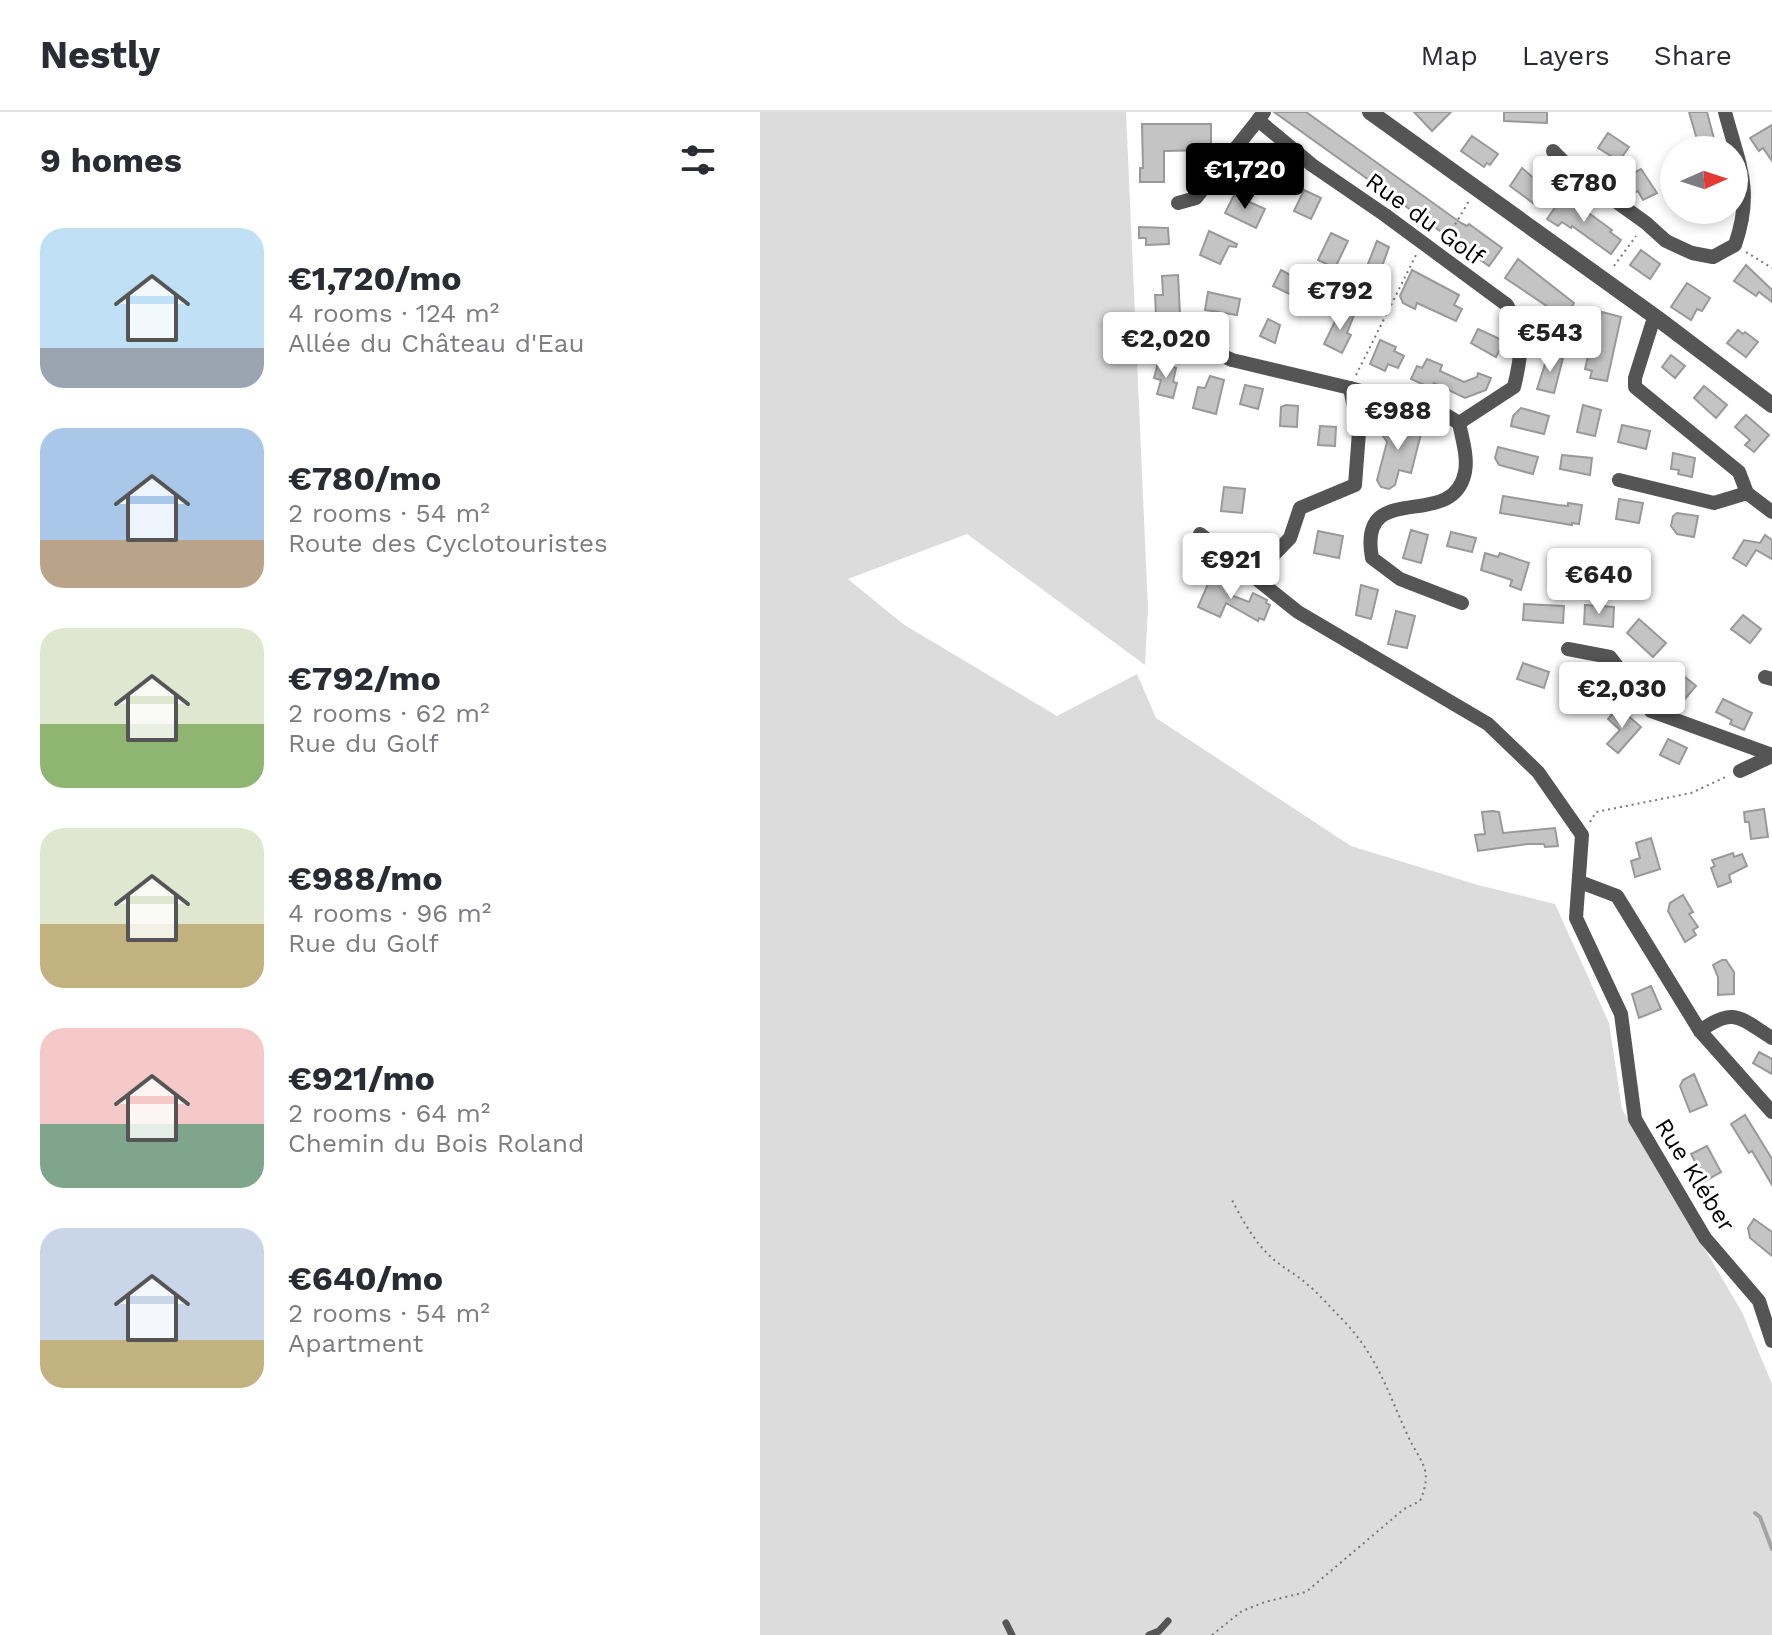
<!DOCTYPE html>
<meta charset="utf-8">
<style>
body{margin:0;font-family:"Work Sans",sans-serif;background:#f2f2f3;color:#2b2b33;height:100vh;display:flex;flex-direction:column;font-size:30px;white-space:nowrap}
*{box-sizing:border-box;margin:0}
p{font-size:26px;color:#7c7c81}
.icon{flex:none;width:44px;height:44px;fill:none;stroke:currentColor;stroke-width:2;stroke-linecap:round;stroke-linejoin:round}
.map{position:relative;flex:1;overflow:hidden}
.details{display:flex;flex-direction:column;background:#fff;width:760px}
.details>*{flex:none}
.needle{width:52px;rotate:87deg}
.buttons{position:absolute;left:900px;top:24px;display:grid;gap:16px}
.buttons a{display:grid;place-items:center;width:88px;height:88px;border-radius:50%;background:#fff;box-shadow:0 4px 12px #0003;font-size:40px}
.price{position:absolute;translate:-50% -68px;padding:0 18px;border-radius:8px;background:#fff;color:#222;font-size:26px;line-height:52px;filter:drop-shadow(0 2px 4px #0008)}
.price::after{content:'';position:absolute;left:50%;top:48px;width:24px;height:18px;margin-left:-12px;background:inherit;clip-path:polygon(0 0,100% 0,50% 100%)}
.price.selected{background:#000;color:#fff}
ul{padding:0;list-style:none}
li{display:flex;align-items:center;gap:24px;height:200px;padding:0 40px}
li span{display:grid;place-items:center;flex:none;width:224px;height:160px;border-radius:24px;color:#555}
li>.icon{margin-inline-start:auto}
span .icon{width:96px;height:96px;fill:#fffc;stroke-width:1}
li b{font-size:34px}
h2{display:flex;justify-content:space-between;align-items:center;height:96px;padding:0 40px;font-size:34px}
header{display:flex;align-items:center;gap:48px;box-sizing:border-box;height:112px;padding:0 40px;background:#fff;border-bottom:2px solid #e1e1e2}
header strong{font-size:38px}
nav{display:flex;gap:44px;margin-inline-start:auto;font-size:28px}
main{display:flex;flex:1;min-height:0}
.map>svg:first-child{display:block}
.green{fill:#dcdcdc}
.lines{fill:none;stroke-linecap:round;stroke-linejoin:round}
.stream{stroke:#a3a3a3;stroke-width:4}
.building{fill:#c4c4c4;stroke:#999;stroke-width:2}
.path{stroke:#777;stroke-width:2;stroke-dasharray:2 4;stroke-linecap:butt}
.service{stroke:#555;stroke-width:7}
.minor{stroke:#555;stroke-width:14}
.tertiary{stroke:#555;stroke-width:16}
.labels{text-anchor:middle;stroke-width:6;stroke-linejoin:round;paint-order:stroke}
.street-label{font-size:24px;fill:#000;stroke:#fff}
</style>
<header>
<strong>Nestly</strong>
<nav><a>Map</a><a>Layers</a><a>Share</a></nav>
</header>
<main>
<section class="details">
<h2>9 homes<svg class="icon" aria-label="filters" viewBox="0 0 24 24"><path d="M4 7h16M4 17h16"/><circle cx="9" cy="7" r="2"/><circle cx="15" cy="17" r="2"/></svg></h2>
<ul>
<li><span style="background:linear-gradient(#bfe0f5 75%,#9aa5b1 0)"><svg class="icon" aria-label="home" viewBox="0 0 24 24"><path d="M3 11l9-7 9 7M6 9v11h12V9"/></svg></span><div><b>€1,720/mo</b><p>4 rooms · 124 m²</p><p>Allée du Château d'Eau</p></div></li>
<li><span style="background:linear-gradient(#a9c7e8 70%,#b9a48a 0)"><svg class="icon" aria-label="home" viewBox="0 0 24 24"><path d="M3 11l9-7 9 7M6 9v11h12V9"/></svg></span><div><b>€780/mo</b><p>2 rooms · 54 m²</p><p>Route des Cyclotouristes</p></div></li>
<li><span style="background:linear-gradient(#dfe7d0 60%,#8fb573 0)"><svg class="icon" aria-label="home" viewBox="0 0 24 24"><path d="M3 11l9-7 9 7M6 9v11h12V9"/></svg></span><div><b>€792/mo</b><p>2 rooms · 62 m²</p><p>Rue du Golf</p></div></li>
<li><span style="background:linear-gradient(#dfe7d0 60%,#c2b280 0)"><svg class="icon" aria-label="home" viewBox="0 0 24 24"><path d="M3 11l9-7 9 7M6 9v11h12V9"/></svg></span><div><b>€988/mo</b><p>4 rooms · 96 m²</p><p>Rue du Golf</p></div></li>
<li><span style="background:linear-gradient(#f6c9c9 60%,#7fa58c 0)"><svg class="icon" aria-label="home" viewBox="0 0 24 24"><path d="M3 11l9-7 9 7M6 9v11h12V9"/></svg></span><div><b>€921/mo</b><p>2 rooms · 64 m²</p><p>Chemin du Bois Roland</p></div></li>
<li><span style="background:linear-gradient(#c9d6e8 70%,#c2b280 0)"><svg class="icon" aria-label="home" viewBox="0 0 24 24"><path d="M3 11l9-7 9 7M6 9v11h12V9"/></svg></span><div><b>€640/mo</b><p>2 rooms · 54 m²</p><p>Apartment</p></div></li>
</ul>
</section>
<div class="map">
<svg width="1012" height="1523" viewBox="0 0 1012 1523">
<rect width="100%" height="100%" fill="#fff"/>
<path class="green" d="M0,0H366L388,497L385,553L207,422L88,467L143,512L297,604L377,562L396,606L591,734L718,773L795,792L849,911L862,997L982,1200L1012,1272V1523H0Z"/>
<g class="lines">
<path class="stream" d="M995,1401L1000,1405L1012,1437"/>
</g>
<g class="building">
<path d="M514,0H546L701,111L707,114L709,112L742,136L729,154Z"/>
<path d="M654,0H691L672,19Z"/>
<path d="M744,0H787V11L744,9Z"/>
<path d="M929,0H947L957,38H940Z"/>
<path d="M382,12H451V38L404,39V70H380V56H383Z"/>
<path d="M1012,13V49L1003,36L999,39L990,26Z"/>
<path d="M848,21L869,35L859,49L838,36Z"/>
<path d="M712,24L738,42L730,53L727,51L724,55L701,39Z"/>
<path d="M498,48L526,60L519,77L491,64Z"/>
<path d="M762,56L784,75L773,91L750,74Z"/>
<path d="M881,57L897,81L883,88L878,79L874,81L866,65Z"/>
<path d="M544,78L561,86L551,107L534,99Z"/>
<path d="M474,83L505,97L496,116L465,101Z"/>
<path d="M804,83L852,118L850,120L861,128L851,142L812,114L811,116L802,110L798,114L787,107Z"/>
<path d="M379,115L408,116L409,132L386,133V126H379Z"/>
<path d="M449,119L477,132L476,135L469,134L460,152L440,143Z"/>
<path d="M571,121L588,129L575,156L558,148Z"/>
<path d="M617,129L629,135L617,168L604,162Z"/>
<path d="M881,138L900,152L890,167L870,153Z"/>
<path d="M758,147L814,191L806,207L745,166Z"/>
<path d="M986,153L1012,178V190L999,180L996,184L974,169Z"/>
<path d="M521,158L549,173L554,189L542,193L540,187L513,174Z"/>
<path d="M652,158L699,183L694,193L702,197L696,209L657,191L655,197L643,191L640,184Z"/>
<path d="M418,163L420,202L396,203L395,183H403L402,164Z"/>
<path d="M927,171L950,186L942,199L937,197L931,208L911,195Z"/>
<path d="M448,180L480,187L477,203L445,198Z"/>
<path d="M581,197L594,203L587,221L591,223L582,241L564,232Z"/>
<path d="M842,200L861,205L847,269L830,266L832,259L825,257L833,223L829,222L833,206L840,208Z"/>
<path d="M508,207L520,213L515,231L500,224Z"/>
<path d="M718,217L744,229L736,245L711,231Z"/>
<path d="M978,218L983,222L985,220L998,230L986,245L967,231Z"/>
<path d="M620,228L636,235L634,239L644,244L638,256L628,252L625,259L610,252Z"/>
<path d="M788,243L803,246L794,281L777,277Z"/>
<path d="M911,243L925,254L915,266L902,255Z"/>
<path d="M667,247L682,253L680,259L704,270L717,265L718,261L731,266L726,278L705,286L674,271L671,276L651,267L657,254L662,256Z"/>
<path d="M398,251L416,256L413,270L417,271L413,286L397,282L401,268L394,266Z"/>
<path d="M450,264L464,268L456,302L433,296L438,275L445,276Z"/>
<path d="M485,273L503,277L498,297L480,292Z"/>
<path d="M944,274L967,293L956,306L934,286Z"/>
<path d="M526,293L538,294L537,315L520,314L521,295Z"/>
<path d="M823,293L841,298L835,324L817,320Z"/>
<path d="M761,296L789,304L784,322L751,314L753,304Z"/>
<path d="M986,303L1009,323L994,340L985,333L990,328L975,315Z"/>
<path d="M624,309L662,318L651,361L639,358L635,373L629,377L621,375L617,368L627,330L621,321Z"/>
<path d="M862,313L890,319L886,337L858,330Z"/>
<path d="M560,314L576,315L575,334L558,333Z"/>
<path d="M738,335L778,345L773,362L739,353L735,346Z"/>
<path d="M913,341L935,346L932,365L918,362L919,358L911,357Z"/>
<path d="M802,343L832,346L830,363L800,357Z"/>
<path d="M464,375L485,377L482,401L461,399Z"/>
<path d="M743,384L798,393L808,394V391L822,393L819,412L812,411V413L740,401Z"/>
<path d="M859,387L883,391L879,411L856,407Z"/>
<path d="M917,401L938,404L934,425L917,422L911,414L913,404Z"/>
<path d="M651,418L668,423L661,451L643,446Z"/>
<path d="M558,419L583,424L579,446L554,441Z"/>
<path d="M691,420L716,426L712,440L687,434Z"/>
<path d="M1005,423L1012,428V447L996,438L986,454L973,446L984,428L1000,431Z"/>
<path d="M725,441L738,445L740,441L769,451L761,478L750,474L752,468L721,458Z"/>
<path d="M451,465L472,474L468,482L489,490L493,481L507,488L506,491L510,493L504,508L499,506L498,509L466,491L460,505L438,495Z"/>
<path d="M601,473L618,478L611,507L596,503Z"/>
<path d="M764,492L804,494L803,511L763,508Z"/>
<path d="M825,493L854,495L853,515L824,512Z"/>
<path d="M636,499L655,504L647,536L628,532Z"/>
<path d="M983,503L1001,517L990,531L971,517Z"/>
<path d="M879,507L906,531L893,545L867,521Z"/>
<path d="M763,551L789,560L784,576L757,567Z"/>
<path d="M915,557L936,574L924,588L903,571Z"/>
<path d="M809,567L850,582L845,591L831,586L829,593L804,583Z"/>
<path d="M963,587L992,601L984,618L970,612L972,608L956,600Z"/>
<path d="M858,595L881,615L858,641L847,632L860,618L848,607Z"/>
<path d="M908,627L927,636L919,652L900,643Z"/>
<path d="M1004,697L1008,725L991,727L989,710H985L984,700Z"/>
<path d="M733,699L739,700L743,721L795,716L798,734L785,735L784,732H768L718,739L715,723L725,722L722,700Z"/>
<path d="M891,726L900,757L875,765L871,749L880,746L876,731Z"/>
<path d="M973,741L974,745L982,742L987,754L969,763L971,770L958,775L951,756L955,754L952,748Z"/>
<path d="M923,783L933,800L929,802L938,815L933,818L936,823L925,830L908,799L910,791Z"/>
<path d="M962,848H966L974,860V882L958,883V865L953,853Z"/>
<path d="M891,874L901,897L879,906L872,882Z"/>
<path d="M999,940L1012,947V962L993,951Z"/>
<path d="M934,962L947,993L930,1000L920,974L923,968Z"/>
<path d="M985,1003L1012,1047V1073L992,1039L989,1041L971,1012Z"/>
<path d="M947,1034L961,1060L945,1069L931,1042Z"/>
<path d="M994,1107L1012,1120V1144L990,1126L988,1116Z"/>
</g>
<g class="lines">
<g class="path">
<path d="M686,128L709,89"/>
<path d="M986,140L1012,156"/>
<path d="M854,154L876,124"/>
<path d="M596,263L656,143"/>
<path d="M830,710L836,700L931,681L968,664"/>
<path d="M452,1523L482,1499L505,1490L546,1480L644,1397L660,1389C674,1356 660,1351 647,1322C627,1278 617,1243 581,1206C570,1195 559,1182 547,1172C536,1162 523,1156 512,1146C495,1131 481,1106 471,1086"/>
</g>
<g class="service">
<path d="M246,1511L252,1523"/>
<path d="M389,1523L399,1519L408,1509"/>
</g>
<g class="minor">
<path d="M793,39L811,57L886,111L906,129L932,141L953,145L975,133C994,78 979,53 965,0"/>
<path d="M418,91L436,86L498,8"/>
<path d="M897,206L892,212L875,266V275L979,360L987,381L1012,400"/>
<path d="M440,234L472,248L590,276L686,303L699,311L754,275C762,242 765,223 747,193L625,103L552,53L498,8L504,0"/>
<path d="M699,311C702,326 708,345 705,360C693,422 597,364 612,446L640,467L702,491"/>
<path d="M859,368L954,391L987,381"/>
<path d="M440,422L538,500L728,612L778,660L822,723L816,806L861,902L875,1007L945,1126L999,1189L1012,1229"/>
<path d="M493,464L530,426L540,396L595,373L599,320L590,276"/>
<path d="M808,537L850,545L891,599L1012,643"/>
<path d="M1005,565L1012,567"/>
<path d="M980,659L1012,644"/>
<path d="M820,770L857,784L940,919L1012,1000"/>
<path d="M940,919C974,894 980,906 1012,926"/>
</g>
<path class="tertiary" d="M610,0L897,206L1012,293"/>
</g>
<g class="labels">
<g class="street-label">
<text transform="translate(665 107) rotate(36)" y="8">Rue du Golf</text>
<text transform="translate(935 1063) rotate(58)" y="8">Rue Kléber</text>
</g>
</g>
</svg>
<div class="buttons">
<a><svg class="needle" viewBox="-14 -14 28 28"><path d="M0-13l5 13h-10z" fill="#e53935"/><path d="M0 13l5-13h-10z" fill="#7c7c81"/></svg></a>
</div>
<b class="price selected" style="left:485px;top:99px">€1,720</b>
<b class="price" style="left:824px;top:112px">€780</b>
<b class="price" style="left:580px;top:220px">€792</b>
<b class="price" style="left:790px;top:262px">€543</b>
<b class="price" style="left:406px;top:268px">€2,020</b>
<b class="price" style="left:638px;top:340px">€988</b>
<b class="price" style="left:471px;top:489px">€921</b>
<b class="price" style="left:839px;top:504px">€640</b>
<b class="price" style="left:862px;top:618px">€2,030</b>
</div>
</main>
